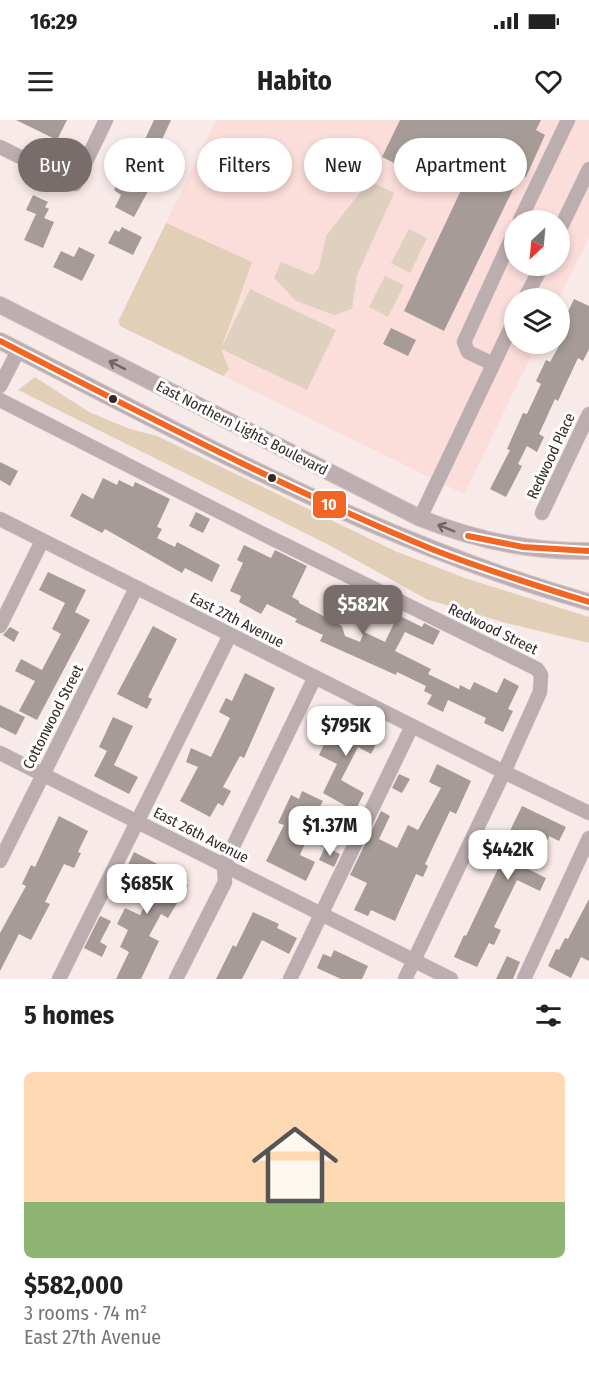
<!DOCTYPE html>
<meta charset="utf-8">
<style>
body{margin:0;font-family:"Fira Sans Condensed",sans-serif;background:#f6f6f6;color:#222;height:100vh;display:flex;flex-direction:column;font-size:22px;white-space:nowrap}
*{box-sizing:border-box;margin:0}
p{font-size:20px;color:#767676}
.icon{flex:none;width:33px;height:33px;fill:none;stroke:currentColor;stroke-width:2;stroke-linecap:round;stroke-linejoin:round}
.map{position:relative;height:859px;overflow:hidden}
.side{display:flex;flex-direction:column;background:#fff;flex:1}
.side>*{flex:none}
.guide{position:absolute;left:18px;top:18px;width:554px;height:54px;display:flex;gap:12px}
.needle{width:39px;rotate:206deg}
.buttons{position:absolute;left:504px;top:90px;display:grid;gap:12px}
.buttons a{display:grid;place-items:center;width:66px;height:66px;border-radius:50%;background:#fff;box-shadow:0 3px 9px #0003;font-size:30px}
.price{position:absolute;translate:-50% -51px;padding:0 14px;border-radius:12px;background:#fff;color:#222;font-size:20px;line-height:39px;filter:drop-shadow(0 2px 3px #0008)}
.price::after{content:'';position:absolute;left:50%;top:36px;width:18px;height:14px;margin-left:-9px;background:inherit;clip-path:polygon(0 0,100% 0,50% 100%)}
.price.selected{background:#796d6b;color:#fff}
ul{padding:0;list-style:none}
li{display:grid;align-content:center;gap:12px;height:318px;padding:0 24px}
li span{display:grid;place-items:center;height:186px;border-radius:9px;color:#555}
li>.icon{margin-inline-start:auto}
span .icon{width:108px;height:108px;fill:#fffc;stroke-width:1}
li b{font-size:26px}
h2{display:flex;justify-content:space-between;align-items:center;height:72px;padding:0 24px;font-size:26px}
.tag{padding:0 21px;border-radius:27px;background:#fff;box-shadow:0 3px 9px #0003;font-size:21px;line-height:54px}
.tag.selected{background:#796d6b;color:#fff}
.status{display:flex;justify-content:space-between;align-items:center;height:42px;padding:0 30px;background:#fff;direction:ltr}
.status svg{height:16px;fill:currentColor}
header{display:flex;justify-content:space-between;align-items:center;height:78px;padding:0 24px;background:#fff;font-size:27px;font-weight:700}
.map>svg:first-child{display:block}
.built{fill:#fbddda;fill-rule:evenodd}
.green{fill:#dfd0bf}
.forest{fill:#e2cfb7}
.building{fill:#a69b97}
.lines{fill:none;stroke-linecap:round;stroke-linejoin:round}
.minor-casing{stroke:#d3c8c7;stroke-width:15}
.major-casing{stroke:#d3c8c7;stroke-width:18}
.minor{stroke:#bcadb0;stroke-width:14}
.major{stroke:#beaeb1;stroke-width:16}
.bus-1-casing{stroke:#fff;stroke-width:10}
.bus-1{stroke:#f26522;stroke-width:6}
.oneway{stroke:#736566}
.bus-dot{fill:#352928;stroke:#fff;stroke-width:2}
.labels{text-anchor:middle;stroke-width:6;stroke-linejoin:round;paint-order:stroke}
.street-label{font-size:15px;fill:#352928;stroke:#fff}
.line-badge{stroke:#fff;stroke-width:2}
.badge-label{font-size:16px;text-anchor:middle;font-weight:bold;fill:#fff}
</style>
<div class="status"><b>16:29</b><svg viewBox="0 0 49 12"><path d="M0 12V9h3v3zM5 12V6h3v6zM10 12V3h3v9zM15 12V0h3v12zM26 1h20v11H26zM47 4h2v5h-2z"/></svg></div>
<header><svg class="icon" aria-label="menu" viewBox="0 0 24 24"><path d="M4 6h16M4 12h16M4 18h16"/></svg>Habito<svg class="icon" aria-label="heart" viewBox="0 0 24 24"><path d="M12 20l-8-8c-3-5 5-10 8-4 3-6 11-1 8 4z"/></svg></header>
<div class="map">
<svg width="589" height="859" viewBox="0 0 589 859">
<rect width="100%" height="100%" fill="#f8eae8"/>
<path class="built" d="M216,0H400L382,37L441,65L444,57L463,66L404,191L444,211L520,55L526,57L545,15L536,10L541,0H589V118L559,178H514V224H537L464,374L117,204ZM514,100H560V146H514Z"/>
<g class="green">
<path d="M369,61L394,73L357,155L352,189L334,195L296,181L274,158L281,142L313,155L319,148L326,116Z"/>
<path d="M409,109L427,118L410,153L391,143Z"/>
<path d="M385,156L404,165L388,197L369,187Z"/>
<path d="M250,169L336,210L307,270L221,229Z"/>
</g>
<g class="forest">
<path d="M166,103L252,142L221,229L229,249L223,256L120,206L119,200Z"/>
<path d="M35,257L89,292L130,309L157,316L395,431L465,458L589,497V523L506,503L426,479L329,425L18,270Z"/>
</g>
<g class="building">
<path d="M16,0H67L57,20Z"/>
<path d="M154,0H171L154,37L140,30Z"/>
<path d="M400,0H541L536,10L545,15L526,57L520,55L444,211L404,191L463,66L444,57L441,66L382,37Z"/>
<path d="M128,44L154,60L134,97L115,87L121,75L114,70Z"/>
<path d="M33,75L48,82L45,87L49,89L44,98L54,102L43,128L24,120L36,94L26,90Z"/>
<path d="M122,107L142,117L133,135L108,123L115,110L119,112Z"/>
<path d="M79,127L95,135L82,161L53,147L61,131L74,137Z"/>
<path d="M574,179L589,186V229L583,241L578,238L558,281L555,279L539,314L544,317L537,332L527,326L518,344L522,346L506,377L490,369L510,330L507,329L523,293L527,294L541,264L536,261L546,240L550,242L560,224L568,205L564,202L566,196Z"/>
<path d="M391,208L416,220L408,236L383,224Z"/>
<path d="M0,342L18,351L10,366L0,360Z"/>
<path d="M103,358L117,365L119,360L133,367L135,362L170,379L157,407L162,409L157,418L175,427L177,422L220,445L212,462L185,448L182,453L105,409L102,413L70,396L82,373L93,379Z"/>
<path d="M196,392L210,399L203,413L189,406Z"/>
<path d="M244,425L271,438L275,430L307,446L292,477L299,481V483L342,506L345,516L360,522L364,512L385,522L398,495L422,507L424,503L440,511L433,525L405,512L395,531L431,549L428,554L459,569L460,565L470,570L474,562L497,573L504,558L519,566L508,589L513,591L503,612L484,603L486,598L448,580L443,592L427,584L432,575L424,571L426,566L397,552L396,555L320,521L323,515L295,502L297,499L267,484L261,494L239,482L241,476L230,471L243,443L237,440Z"/>
<path d="M48,452L86,470L75,492L90,500L37,600L19,591L35,561L15,551L21,539L42,550L61,514L52,509L65,483L39,470Z"/>
<path d="M153,506L177,519L148,577L152,579L147,589L117,574Z"/>
<path d="M10,507L19,512L14,522L3,515Z"/>
<path d="M245,553L275,568L244,638L240,636L223,667L231,671L223,686L218,683L210,697L180,681L198,647L186,642L191,628L211,637L230,598L219,592L226,578L232,581Z"/>
<path d="M0,585L25,597L16,615L0,607Z"/>
<path d="M339,594L381,614L371,634L358,627L341,660L364,673L355,691L323,673L337,644L319,635Z"/>
<path d="M113,597L133,606L114,645L138,657L129,674L94,656L107,631L99,627Z"/>
<path d="M437,644L471,661L456,694L450,691L425,744L428,746L423,757L416,754L395,801L371,790L368,796L354,790L367,763L350,755L381,691L390,696L379,719L397,728L408,705L418,710L441,668L429,662Z"/>
<path d="M399,654L410,659L402,673L392,668Z"/>
<path d="M302,671L323,681L316,694L321,697L316,705L313,704L300,735L315,742L306,761L266,741L284,705L278,703L291,675L299,679Z"/>
<path d="M522,686L566,707L559,721L549,716L548,720L540,716L526,748L546,758L540,771L517,760L494,807L501,810L494,825L489,823L477,847L454,837L464,815L466,816L506,732L501,729Z"/>
<path d="M59,696L88,711L78,732L81,733L74,748L64,744L45,782L50,784L31,820L19,814L0,851V813L26,766L22,764L31,745L35,747Z"/>
<path d="M325,727L340,734L334,747L319,740Z"/>
<path d="M134,732L179,755L177,760L188,765L168,798L161,794L149,816L159,821L141,859H116L129,832L120,827L128,810L117,804L125,788L140,795L156,764L126,749Z"/>
<path d="M589,779V841L581,837L571,858L548,846L556,829L559,830L565,818L568,819Z"/>
<path d="M253,792L279,804L277,808L297,818L289,834L262,820L242,859H216L233,825L236,827Z"/>
<path d="M100,796L111,801L100,822L107,826L102,837L84,828Z"/>
<path d="M334,830L368,846L362,859H341L317,848L323,834L331,837Z"/>
<path d="M507,836L520,842L513,859H496Z"/>
</g>
<g class="lines">
<g class="minor-casing">
<g id="minor">
<path d="M0,27L75,64L106,0"/>
<path d="M520,100L568,0"/>
<path d="M560,109L589,49"/>
<path d="M525,178L542,146"/>
<path d="M493,244L468,232L464,222L514,113"/>
<path d="M0,266L18,231"/>
<path d="M0,280L263,414L537,549L541,555L540,572L504,652L405,859"/>
<path d="M542,393L589,294"/>
<path d="M420,398L514,201"/>
<path d="M0,399L504,652L589,693"/>
<path d="M0,506L42,421"/>
<path d="M0,633L451,859"/>
<path d="M0,741L136,468"/>
<path d="M59,859L230,515"/>
<path d="M176,859L225,762L224,745L315,557"/>
<path d="M290,859L412,606"/>
<path d="M524,859L589,718"/>
</g>
</g>
<g class="major-casing">
<g id="major">
<path d="M0,185L420,398C475,420 530,432 589,431"/>
<path d="M0,221C192,318 381,424 589,482"/>
</g>
</g>
<use href="#minor" class="minor"/>
<use href="#major" class="major"/>
<g class="bus-1-casing">
<g id="bus-1">
<path d="M0,221C143,294 285,369 434,430C485,450 537,466 589,482"/>
<path d="M468,416L523,427L589,431"/>
</g>
</g>
<use href="#bus-1" class="bus-1"/>
</g>
<defs><path id="oneway-shaft" d="M-6 0H5M1.5-3L5.5 0L1.5 3" fill="none" stroke-width="1.6" stroke-linecap="round" stroke-linejoin="round" transform="scale(1.5)"/></defs>
<g class="oneway">
<use href="#oneway-shaft" transform="translate(117 245) rotate(-153)"/>
<use href="#oneway-shaft" transform="translate(446 408) rotate(-158)"/>
</g>
<g class="bus-dot">
<circle cx="113" cy="279" r="5"/>
<circle cx="272" cy="358" r="5"/>
</g>
<g class="labels">
<g class="street-label">
<text transform="translate(242 308) rotate(27)" y="5">East Northern Lights Boulevard</text>
<text transform="translate(551 336) rotate(-65)" y="5">Redwood Place</text>
<text transform="translate(237 500) rotate(27)" y="5">East 27th Avenue</text>
<text transform="translate(493 509) rotate(26)" y="5">Redwood Street</text>
<text transform="translate(53 597) rotate(-63)" y="5">Cottonwood Street</text>
<text transform="translate(201 715) rotate(27)" y="5">East 26th Avenue</text>
</g>
</g>
<rect class="line-badge" x="312" y="370" width="35" height="29" rx="6" fill="#f26522"/>
<g class="badge-label">
<text x="329" y="390">10</text>
</g>
</svg>
<div class="buttons">
<a><svg class="needle" viewBox="-14 -14 28 28"><path d="M0-13l5 13h-10z" fill="#e53935"/><path d="M0 13l5-13h-10z" fill="#767676"/></svg></a>
<a><svg class="icon" aria-label="layers" viewBox="0 0 24 24"><path d="M12 4l9 5-9 5-9-5zM3 14l9 5 9-5"/></svg></a>
</div>
<b class="price selected" style="left:363px;top:516px">$582K</b>
<b class="price" style="left:346px;top:637px">$795K</b>
<b class="price" style="left:330px;top:737px">$1.37M</b>
<b class="price" style="left:508px;top:761px">$442K</b>
<b class="price" style="left:147px;top:795px">$685K</b>
<div class="guide">
<a class="tag selected">Buy</a>
<a class="tag">Rent</a>
<a class="tag">Filters</a>
<a class="tag">New</a>
<a class="tag">Apartment</a>
</div>
</div>
<section class="side">
<h2>5 homes<svg class="icon" aria-label="filters" viewBox="0 0 24 24"><path d="M4 7h16M4 17h16"/><circle cx="9" cy="7" r="2"/><circle cx="15" cy="17" r="2"/></svg></h2>
<ul>
<li><span style="background:linear-gradient(#ffd9b3 70%,#8fb573 0)"><svg class="icon" aria-label="home" viewBox="0 0 24 24"><path d="M3 11l9-7 9 7M6 9v11h12V9"/></svg></span><div><b>$582,000</b><p>3 rooms · 74 m²</p><p>East 27th Avenue</p></div></li>
</ul>
</section>
